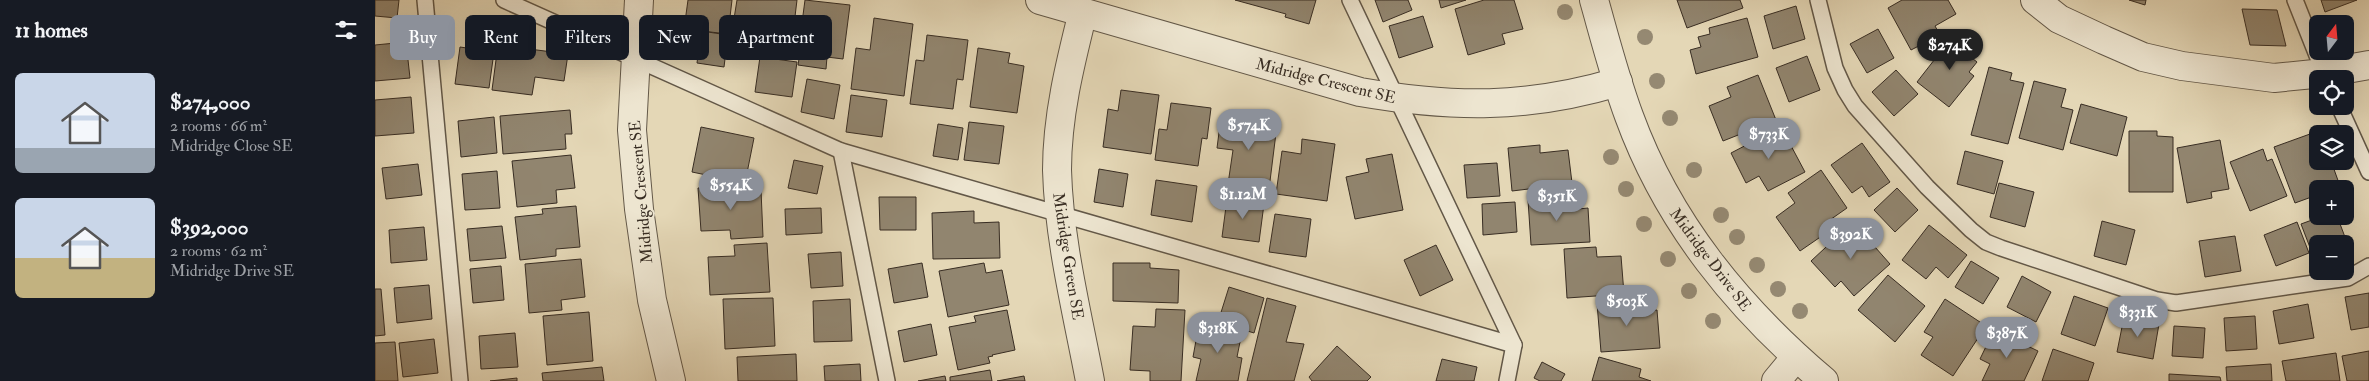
<!DOCTYPE html>
<meta charset="utf-8">
<style>
body{margin:0;font-family:"IM FELL Double Pica",serif;background:#20242c;color:#f1f3f6;height:100vh;display:flex;flex-direction:column;font-size:19px;white-space:nowrap}
*{box-sizing:border-box;margin:0}
p{font-size:16px;color:#9ea1a6}
.icon{flex:none;width:28px;height:28px;fill:none;stroke:currentColor;stroke-width:2;stroke-linecap:round;stroke-linejoin:round}
.map{position:relative;flex:1;overflow:hidden}
.panel{display:flex;flex-direction:column;background:#171b24;width:375px}
.panel>*{flex:none}
.guide{position:absolute;left:15px;top:15px;width:475px;height:45px;display:flex;gap:10px}
.needle{width:32px;rotate:16deg}
.fabs{position:absolute;left:1934px;top:15px;display:grid;gap:10px}
.fabs a{display:grid;place-items:center;width:45px;height:45px;border-radius:8px;background:#171b24;box-shadow:0 5px 20px #0002;font-size:25px}
.price{position:absolute;translate:-50% -42px;padding:0 11px;border-radius:18px;background:#8c9099;color:#fff;font-size:16px;line-height:32px;filter:drop-shadow(0 1px 2px #0008)}
.price::after{content:'';position:absolute;left:50%;top:30px;width:15px;height:11px;margin-left:-8px;background:inherit;clip-path:polygon(0 0,100% 0,50% 100%)}
.price.selected{background:#222;color:#fff}
ul{padding:0;list-style:none}
li{display:flex;align-items:center;gap:15px;height:125px;padding:0 15px}
li span{display:grid;place-items:center;flex:none;width:140px;height:100px;border-radius:8px;color:#555}
li>.icon{margin-inline-start:auto}
span .icon{width:60px;height:60px;fill:#fffc;stroke-width:1}
li b{font-size:21px}
h2{display:flex;justify-content:space-between;align-items:center;height:60px;padding:0 15px;font-size:21px}
.chip{padding:0 18px;border-radius:8px;background:#171b24;box-shadow:0 5px 20px #0002;font-size:18px;line-height:45px}
.chip.selected{background:#8c9099;color:#fff}
main{display:flex;flex:1;min-height:0}
.map>svg:first-child{display:block}
.building{fill:#91856f;stroke:#382d23}
.lines{fill:none;stroke-linecap:round;stroke-linejoin:round}
.service-casing{stroke:#635848;stroke-width:18}
.minor-casing{stroke:#635848;stroke-width:30}
.service{stroke:#ede5d0;stroke-width:15}
.minor{stroke:#ede5d0;stroke-width:28}
.tree{fill:#958972}
.labels{text-anchor:middle;stroke-width:4;stroke-linejoin:round;paint-order:stroke}
.street-label{font-size:16px;fill:#382d23;stroke:#ede5d0}
</style>
<main>
<section class="panel">
<h2>11 homes<svg class="icon" aria-label="filters" viewBox="0 0 24 24"><path d="M4 7h16M4 17h16"/><circle cx="9" cy="7" r="2"/><circle cx="15" cy="17" r="2"/></svg></h2>
<ul>
<li><span style="background:linear-gradient(#c9d6e8 75%,#9aa5b1 0)"><svg class="icon" aria-label="home" viewBox="0 0 24 24"><path d="M3 11l9-7 9 7M6 9v11h12V9"/></svg></span><div><b>$274,000</b><p>2 rooms · 66 m²</p><p>Midridge Close SE</p></div></li>
<li><span style="background:linear-gradient(#c9d6e8 60%,#c2b280 0)"><svg class="icon" aria-label="home" viewBox="0 0 24 24"><path d="M3 11l9-7 9 7M6 9v11h12V9"/></svg></span><div><b>$392,000</b><p>2 rooms · 62 m²</p><p>Midridge Drive SE</p></div></li>
</ul>
</section>
<div class="map">
<svg width="1994" height="381" viewBox="0 0 1994 381">
<rect width="100%" height="100%" fill="#e4d7b6"/>
<filter id="stains"><feTurbulence type="fractalNoise" baseFrequency=".004" numOctaves="4"/><feColorMatrix values="0 0 0 0 .2 0 0 0 0 .09 0 0 0 0 .02 0 0 0 .5 -.17"/></filter>
<radialGradient id="worn" r=".72"><stop offset=".6" stop-color="#630" stop-opacity="0"/><stop offset="1" stop-color="#630" stop-opacity=".3"/></radialGradient>
<g class="building">
<path d="M0,0H24L22,18L0,16Z"/>
<path d="M313,0H357L353,34L309,29Z"/>
<path d="M362,0H422L418,33L358,25Z"/>
<path d="M430,0L475,5L468,59L452,57L451,69L423,65L425,53H423Z"/>
<path d="M860,0H941L934,24L910,17L911,14Z"/>
<path d="M1000,0H1033L1037,10L1008,22Z"/>
<path d="M1064,0H1091L1066,8Z"/>
<path d="M1109,0H1139L1148,29L1127,34L1130,44L1093,55L1080,9Z"/>
<path d="M1302,0H1365L1368,8L1312,28Z"/>
<path d="M1527,0H1573L1581,14L1560,26L1565,35L1536,50L1513,8Z"/>
<path d="M1754,0H1771L1770,5Z"/>
<path d="M1946,0H1982L1950,12Z"/>
<path d="M1421,6L1430,39L1398,49L1389,16Z"/>
<path d="M1867,9L1902,10L1911,46L1875,45Z"/>
<path d="M1048,16L1058,47L1024,58L1014,26Z"/>
<path d="M499,18L538,24L529,96L476,89L481,48L495,50Z"/>
<path d="M1372,18L1383,57L1321,74L1315,50L1326,47L1323,37L1335,34L1334,28Z"/>
<path d="M1503,29L1519,58L1492,73L1475,44Z"/>
<path d="M326,31L353,35L349,67L322,63Z"/>
<path d="M1581,32L1600,46L1593,55L1602,62L1594,72L1599,76L1574,107L1542,82Z"/>
<path d="M552,35L593,40L588,80L582,79L578,109L535,104L541,60L549,61Z"/>
<path d="M31,42L35,78L0,81V45Z"/>
<path d="M123,45L193,54L189,81L160,77L157,95L117,90Z"/>
<path d="M85,47L119,52L114,88L80,84Z"/>
<path d="M603,48L635,53L633,63L649,66L642,113L595,107Z"/>
<path d="M1432,56L1445,90L1414,102L1401,68Z"/>
<path d="M385,57L422,62L417,97L380,92Z"/>
<path d="M1614,67L1637,73L1635,80L1649,83L1633,144L1596,135Z"/>
<path d="M1521,70L1543,94L1519,116L1497,92Z"/>
<path d="M1383,75L1401,120L1348,141L1334,106L1356,97L1352,87Z"/>
<path d="M432,79L465,85L459,119L426,112Z"/>
<path d="M1659,81L1691,89L1686,107L1698,110L1688,150L1644,138Z"/>
<path d="M746,90L784,95L776,154L728,147L733,109L743,111Z"/>
<path d="M476,95L512,100L507,137L471,132Z"/>
<path d="M36,97L39,133L0,136V100Z"/>
<path d="M796,103L836,108L832,139L827,138L823,166L780,160L784,129L792,130Z"/>
<path d="M1706,104L1752,117L1742,156L1695,143Z"/>
<path d="M195,110L197,134H190L191,149L128,154L125,116Z"/>
<path d="M119,117L122,153L86,157L83,121Z"/>
<path d="M846,117L902,125L894,189L853,184L858,150L842,148Z"/>
<path d="M594,122L629,126L624,164L589,160Z"/>
<path d="M563,124L588,128L583,160L558,156Z"/>
<path d="M326,127L379,138L370,183L317,172Z"/>
<path d="M1406,127L1430,172L1393,191L1384,176L1371,183L1356,153Z"/>
<path d="M1754,131H1782V136L1798,137V192H1754Z"/>
<path d="M1935,134L1942,153V161H1956L1965,186L1958,189H1942V195L1920,203L1899,147Z"/>
<path d="M927,139L960,144L952,201L901,194L907,151L926,154Z"/>
<path d="M1845,140L1854,189L1836,192L1837,198L1812,203L1802,148Z"/>
<path d="M1487,143L1515,182L1494,197L1487,186L1477,193L1456,165Z"/>
<path d="M1165,145V153L1193,150L1198,191L1163,195L1162,188L1137,191L1133,148Z"/>
<path d="M1888,149L1892,161L1897,159L1912,196L1875,211L1855,162Z"/>
<path d="M1590,151L1628,161L1619,194L1582,184Z"/>
<path d="M1017,154L1028,210L980,219L971,177L994,172L991,159Z"/>
<path d="M196,155L200,188L181,190L182,203L142,207L137,161Z"/>
<path d="M419,160L448,166L442,194L413,188Z"/>
<path d="M1122,163L1125,196L1092,198L1089,165Z"/>
<path d="M43,164L47,195L11,199L7,168Z"/>
<path d="M724,169L753,174L748,207L719,202Z"/>
<path d="M1446,170L1472,208L1452,222L1457,229L1425,251L1401,217L1420,203L1413,193Z"/>
<path d="M122,171L125,208L90,210L87,174Z"/>
<path d="M781,180L822,186L817,222L776,215Z"/>
<path d="M1624,183L1659,192L1650,227L1615,217Z"/>
<path d="M360,186L361,191L386,190L388,237L356,239L355,230L326,231L323,188Z"/>
<path d="M1522,188L1543,210L1520,232L1499,210Z"/>
<path d="M504,197H541V230H505Z"/>
<path d="M1193,197L1194,210L1213,208L1215,242L1156,245L1153,200Z"/>
<path d="M852,199L889,204L884,242L847,237Z"/>
<path d="M1140,202L1142,232L1108,235L1107,204Z"/>
<path d="M201,206L205,247L181,249V256L145,260L140,217L168,214L167,209Z"/>
<path d="M446,208L447,233L411,235L410,209Z"/>
<path d="M599,211V223L624,222L625,258L558,259L557,213Z"/>
<path d="M900,214L936,219L931,257L894,252Z"/>
<path d="M1948,216H1962L1973,245L1942,244V256L1939,258L1926,224Z"/>
<path d="M1727,221L1760,230L1751,265L1719,256Z"/>
<path d="M1478,222L1515,264L1479,296L1466,281L1460,287L1436,261Z"/>
<path d="M1922,222L1934,253L1901,266L1889,235Z"/>
<path d="M1554,225L1592,255L1573,278L1561,267L1551,279L1527,260Z"/>
<path d="M127,226L131,258L95,261L92,229Z"/>
<path d="M49,227L52,260L16,263L14,230Z"/>
<path d="M1860,236L1866,271L1830,277L1824,241Z"/>
<path d="M392,243L395,292L335,295L333,257L360,256L359,245Z"/>
<path d="M1061,245L1078,280L1045,296L1029,260Z"/>
<path d="M1221,247L1222,257L1246,256L1249,294L1192,298L1189,249Z"/>
<path d="M466,252L468,286L436,288L433,254Z"/>
<path d="M206,259L210,297L186,300L187,310L154,313L150,264Z"/>
<path d="M1596,261L1624,278L1608,304L1580,287Z"/>
<path d="M547,263L553,297L519,303L513,269Z"/>
<path d="M609,263L611,273L627,270L634,305L573,317L564,271Z"/>
<path d="M738,263H775V268L804,270L803,303L738,301Z"/>
<path d="M126,266L129,300L98,303L95,269Z"/>
<path d="M1513,275L1550,306L1520,342L1483,310Z"/>
<path d="M1647,276L1676,292L1661,322L1632,307Z"/>
<path d="M54,285L57,319L22,323L19,288Z"/>
<path d="M854,287L889,298L879,333L843,322Z"/>
<path d="M0,289H6L10,335L0,336Z"/>
<path d="M1994,293V327L1976,330L1970,297Z"/>
<path d="M1699,296L1733,308L1720,346L1686,334Z"/>
<path d="M398,298L400,346L350,349L348,299Z"/>
<path d="M892,298L921,306L911,342L929,344L919,381H872Z"/>
<path d="M475,299L477,341L439,342L438,301Z"/>
<path d="M1570,299L1611,326L1578,376L1546,355L1558,337L1549,332Z"/>
<path d="M1260,301L1261,312L1282,310L1285,348L1226,352L1222,303Z"/>
<path d="M1933,304L1939,338L1904,344L1898,311Z"/>
<path d="M781,309L810,310L806,381H775V371L755,370L758,326L780,327Z"/>
<path d="M632,310L640,350L617,355L618,356L613,357L615,363L583,370L574,327L601,322L599,316Z"/>
<path d="M214,312L218,361L172,365L168,316Z"/>
<path d="M1880,316L1882,349L1851,351L1849,318Z"/>
<path d="M1749,317L1784,324L1778,359L1742,352Z"/>
<path d="M556,324L562,355L529,362L523,331Z"/>
<path d="M824,324L867,332L862,357L867,358L863,381H821L826,359L818,357Z"/>
<path d="M1799,326L1830,328L1828,358L1797,356Z"/>
<path d="M1619,330L1663,351L1649,381H1607L1615,364L1605,359Z"/>
<path d="M140,333L143,367L106,369L104,336Z"/>
<path d="M59,339L63,373L28,377L24,343Z"/>
<path d="M20,342L23,381H0V343Z"/>
<path d="M962,346L996,377L992,381H937L934,377Z"/>
<path d="M1678,349L1719,363L1713,381H1667Z"/>
<path d="M1994,351V381H1972L1967,356Z"/>
<path d="M1961,353L1965,381H1911L1907,361Z"/>
<path d="M421,354L422,381H363L362,357Z"/>
<path d="M1224,357L1266,369L1264,377L1276,381H1217Z"/>
<path d="M1067,359L1102,367L1099,381H1061Z"/>
<path d="M1167,362L1190,374L1186,381H1165L1159,378Z"/>
<path d="M485,364L486,381H450L449,366Z"/>
<path d="M1896,364L1897,381H1852L1851,367Z"/>
<path d="M227,367L229,381H168L167,373Z"/>
<path d="M615,370L617,381H575V377Z"/>
<path d="M1794,374L1845,377L1846,381H1794Z"/>
<path d="M570,376L571,381H543Z"/>
<path d="M649,376L650,381H622Z"/>
<path d="M142,378V381H115Z"/>
</g>
<g class="lines">
<g class="service-casing">
<g id="service">
<path d="M50,0L85,381"/>
<path d="M129,0L466,151L1139,345"/>
<path d="M975,0L1139,345L1132,381"/>
<path d="M1443,0L1460,68L1470,90L1480,106L1552,187L1596,230L1611,242L1626,248L1782,300L1801,303L1973,278L1994,266"/>
<path d="M1920,0L1951,78"/>
<path d="M1964,106L1994,172"/>
<path d="M466,151L512,381"/>
</g>
</g>
<g class="minor-casing">
<g id="minor">
<path d="M264,0L257,130L264,209L277,300L296,381"/>
<path d="M665,0L985,92C1078,108 1152,109 1243,82"/>
<path d="M1219,0C1230,39 1240,78 1254,116C1293,223 1363,308 1449,381"/>
<path d="M1660,0L1684,19L1729,40L1768,57L1807,66L1899,78L1949,73L1994,65"/>
<path d="M708,12C695,64 682,116 682,170C684,241 702,312 715,381"/>
<path d="M1401,381L1421,357"/>
</g>
</g>
<use href="#service" class="service"/>
<use href="#minor" class="minor"/>
</g>
<g class="tree">
<circle cx="1190" cy="12" r="8"/>
<circle cx="1270" cy="37" r="8"/>
<circle cx="1282" cy="81" r="8"/>
<circle cx="1295" cy="118" r="8"/>
<circle cx="1236" cy="157" r="8"/>
<circle cx="1319" cy="170" r="8"/>
<circle cx="1251" cy="189" r="8"/>
<circle cx="1346" cy="215" r="8"/>
<circle cx="1269" cy="224" r="8"/>
<circle cx="1362" cy="237" r="8"/>
<circle cx="1293" cy="259" r="8"/>
<circle cx="1382" cy="265" r="8"/>
<circle cx="1403" cy="289" r="8"/>
<circle cx="1314" cy="291" r="8"/>
<circle cx="1425" cy="311" r="8"/>
<circle cx="1338" cy="321" r="8"/>
</g>
<g class="labels">
<g class="street-label">
<text transform="translate(951 80) rotate(14)" y="6">Midridge Crescent SE</text>
<text transform="translate(265 192) rotate(-95)" y="6">Midridge Crescent SE</text>
<text transform="translate(694 256) rotate(81)" y="6">Midridge Green SE</text>
<text transform="translate(1336 259) rotate(53)" y="6">Midridge Drive SE</text>
</g>
</g>
<rect width="100%" height="100%" filter="url(#stains)"/>
<rect width="100%" height="100%" fill="url(#worn)"/>
</svg>
<div class="fabs">
<a><svg class="needle" viewBox="-14 -14 28 28"><path d="M0-13l5 13h-10z" fill="#e53935"/><path d="M0 13l5-13h-10z" fill="#9ea1a6"/></svg></a>
<a><svg class="icon" aria-label="locate" viewBox="0 0 24 24"><circle cx="12" cy="12" r="6"/><path d="M12 2v4M12 18v4M2 12h4M18 12h4"/></svg></a>
<a><svg class="icon" aria-label="layers" viewBox="0 0 24 24"><path d="M12 4l9 5-9 5-9-5zM3 14l9 5 9-5"/></svg></a>
<a>+</a>
<a>−</a>
</div>
<b class="price selected" style="left:1575px;top:71px">$274K</b>
<b class="price" style="left:874px;top:151px">$574K</b>
<b class="price" style="left:1394px;top:160px">$733K</b>
<b class="price" style="left:356px;top:211px">$554K</b>
<b class="price" style="left:868px;top:220px">$1.12M</b>
<b class="price" style="left:1182px;top:222px">$351K</b>
<b class="price" style="left:1476px;top:260px">$392K</b>
<b class="price" style="left:1252px;top:327px">$503K</b>
<b class="price" style="left:1763px;top:338px">$331K</b>
<b class="price" style="left:843px;top:354px">$318K</b>
<b class="price" style="left:1632px;top:359px">$387K</b>
<div class="guide">
<a class="chip selected">Buy</a>
<a class="chip">Rent</a>
<a class="chip">Filters</a>
<a class="chip">New</a>
<a class="chip">Apartment</a>
</div>
</div>
</main>
